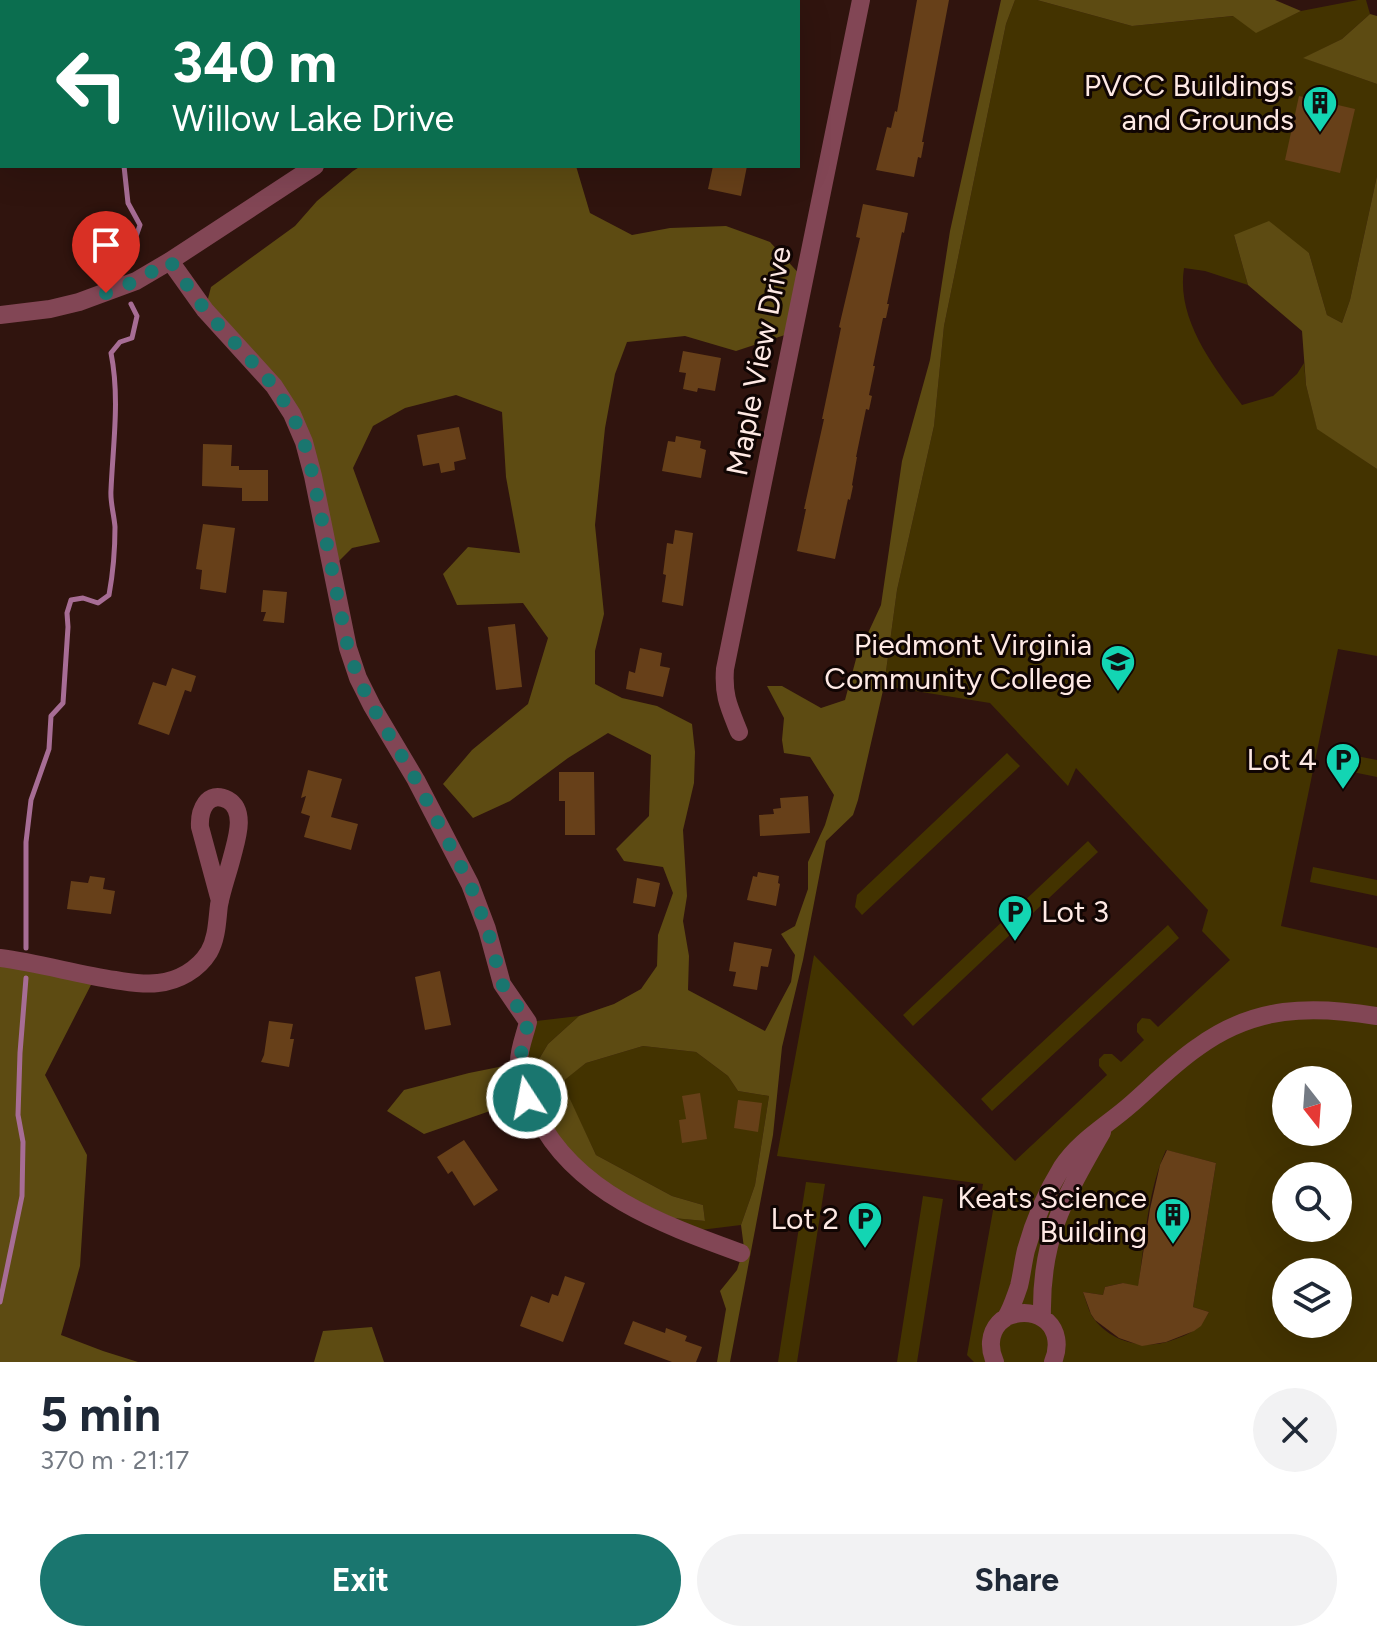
<!DOCTYPE html>
<html lang="en">
<head>
<meta charset="utf-8">
<style>
  :root { --surface:#fff; --page:#f2f2f3; --text:#1f2937; --muted:#747a83; --accent:#1a766f }
  body { margin:0; font-family:Figtree,sans-serif; background:var(--page); color:var(--text); height:100vh; display:flex; flex-direction:column; font-size:30px; white-space:nowrap }
  * { box-sizing:border-box; margin:0 }
  p { font-size:26px; color:var(--muted) }
  .icon { flex:none; width:44px; height:44px; fill:none; stroke:currentColor; stroke-width:2; stroke-linecap:round; stroke-linejoin:round }
  .map { position:relative; height:1362px; overflow:hidden }
  .sheet { display:flex; flex-direction:column; background:var(--surface); flex:1 }
  .sheet>* { flex:none }
  .banner { position:absolute; left:0px; top:0px; width:800px; height:168px; box-shadow:0 8px 32px #0002; background:#0b6e4f; color:#fff; overflow:hidden }
  .needle { width:52px; rotate:163deg }
  .buttons { position:absolute; left:1272px; top:1066px; display:grid; gap:16px }
  .buttons a { display:grid; place-items:center; width:80px; height:80px; border-radius:50%; background:var(--surface); box-shadow:0 8px 32px #0002; font-size:40px }
  .pin { position:absolute; display:grid; place-items:center; width:68px; height:68px; color:#fff; margin:-82px -34px; border-radius:50% 50% 50% 0; rotate:-45deg; box-shadow:0 0 8px #0007 }
  .pin .icon { rotate:45deg }
  .me { position:absolute; width:88px; margin:-44px; rotate:349deg; stroke-linejoin:round; filter:drop-shadow(0 0 6px #0008) }
  .turn { display:flex; align-items:center; gap:28px; height:168px; padding:0 40px; font-size:36px }
  .turn .icon { width:104px; height:104px; stroke-width:2.5 }
  .turn b { display:block; font-size:56px; line-height:68px }
  .round { display:grid; place-items:center; flex:none; width:84px; height:84px; border-radius:42px; background:var(--page) }
  .summary { display:flex; align-items:center; justify-content:space-between; height:136px; padding:0 40px }
  h1 { font-size:48px; font-weight:700; line-height:60px }
  .button { display:flex; gap:16px; margin-top:auto; padding:16px 40px }
  .button a { flex:1; height:92px; border-radius:48px; background:var(--accent); color:#fff; font-size:32px; font-weight:700; line-height:92px; text-align:center }
  .button a+a { background:var(--page); color:var(--text) }
  .map>svg:first-child { display:block }
</style>
</head>
<body>
<div class="map">
<svg width="1377" height="1362" viewBox="0 0 1377 1362">
  <rect width="100%" height="100%" fill="#30140e"/>
  <!-- green -->
  <path fill="#433300" fill-rule="evenodd" d="M1015,0H1037L1132,26L1234,16L1256,32L1301,11L1358,0H1366L1370,14L1342,39L1304,58L1377,84V176L1350,300L1342,323L1327,315L1309,253L1234,235L1248,285L1205,271L1184,268C1176,319 1213,366 1242,405L1273,396L1297,374L1304,363L1306,385L1317,428L1377,469V656L1338,649L1281,926L1377,948V1362H974L967,1355L994,1205L980,1202L983,1184L777,1156L814,955L1015,1161L1107,1075L1099,1066V1059L1104,1054H1112L1121,1062L1144,1040L1137,1032V1024L1142,1018L1150,1019L1158,1027L1230,960L1202,931L1208,910L1076,768L1068,786L990,703L884,686L897,590L934,426L944,326L1006,24ZM1286,1080H1338V1132H1286ZM1166,1150L1216,1163L1193,1307L1209,1312C1198,1331 1190,1334 1170,1341C1143,1350 1109,1342 1092,1316C1088,1309 1086,1300 1083,1292L1103,1295L1105,1287L1123,1283L1138,1288C1145,1242 1147,1192 1166,1150ZM1286,1176H1338V1228H1286ZM1286,1272H1338V1324H1286Z
    M1336,752L1377,760V777L1333,768Z
    M1007,753L1020,766L862,915L855,907L857,895Z
    M1088,841L1098,852L913,1026L903,1015Z
    M1313,867L1377,880V896L1310,882Z
    M1168,925L1179,938L992,1111L981,1099Z
    M579,1016L548,1044L532,1071L547,1124L578,1161L623,1194L673,1218L705,1221L703,1205L672,1196L596,1155L561,1082L586,1063L643,1046L696,1052L728,1076L738,1091L769,1096L755,1185L741,1225L684,1232L636,1209L595,1185L571,1165L542,1126L527,1098L519,1063L528,1022Z
    M806,1182L825,1184L797,1362H778Z
    M923,1196L943,1199L917,1362H897Z"/>
  <!-- forest -->
  <path fill="#5d4b12" d="M1001,0H1015L1006,24L944,326L934,426L897,590L884,686L858,800L853,815L826,841L803,960L782,1047L773,1135L730,1362H717L726,1309L720,1291L737,1270L744,1248L741,1225L755,1185L769,1096L738,1091L728,1076L696,1052L643,1046L586,1063L562,1082L596,1155L672,1196L703,1205L705,1221L673,1218L623,1194L578,1161L547,1125L532,1071L548,1044L579,1016L614,1004L641,989L657,966L658,935L673,893L663,867L624,861L616,849L649,816L651,755L608,733L568,758L510,801L473,818L443,784L472,750L528,704L548,638L523,603L457,605L443,574L468,547L520,553L506,477L502,412L456,395L405,408L373,426L353,468L380,542L352,548L331,569L292,414L205,310L211,287L295,226L317,201L353,171L361,166H576L590,213L632,235L670,228L726,226L770,242L804,279L794,332L736,351L685,336L627,342L615,374L605,428L595,525L604,614L595,651V684L622,698L657,706L692,724L695,752L694,783L683,830L687,896L683,921L689,956L688,990L765,1031L791,982L795,955L781,934L795,926L808,889V862L825,825L834,795L810,757L784,753L782,740L784,718L767,686H782L821,708L845,700L856,659L881,605L902,461L930,360L950,231Z
    M1037,0H1275L1301,11L1256,33L1233,16L1132,26Z
    M1370,14L1377,16V84L1303,58L1342,39Z
    M1377,176V469L1317,429L1306,385L1302,331L1248,285L1234,235L1269,221L1309,253L1327,315L1342,323L1350,300Z
    M0,959L95,977L45,1075L87,1155L80,1266L61,1335L103,1351L138,1362H0Z
    M519,1063L527,1098L424,1134L387,1111L404,1090L469,1073Z
    M372,1327L384,1362H314L323,1331Z"/>
  <g fill="none" stroke-linecap="round" stroke-linejoin="round">
    <!-- stream -->
    <path stroke="#a76d95" stroke-width="5" d="M167,2V0
      M124,166L128,203L140,225L132,248
      M26,948V842L31,800L49,749L51,716L63,703L68,627L67,613L71,600L83,598L98,603L109,595C113,573 115,549 115,527C114,514 110,502 111,490C113,444 120,398 111,353L120,342L132,338L137,316L131,304
      M0,1302L22,1196L23,1142L18,1115L20,1053L26,978"/>
  </g>
  <!-- building -->
  <path fill="#674019" d="M917,0H949L922,142H924L921,158L918,157L914,177L876,170L887,127L891,128L895,111L897,112Z
    M1299,96L1355,109L1340,173L1285,160Z
    M713,166H747L741,196L708,189Z
    M863,204L908,213L904,233L902,232L887,304H889L886,318H883L873,366H875L869,395L872,396L869,410L866,409L856,457H857L852,485L853,486L850,500L848,499L835,559L797,551L806,509H804L824,419H822L841,328L839,327L860,238L856,237Z
    M683,351L721,358L715,391L698,388L697,392L683,389L686,373L679,372Z
    M459,427L466,459L454,462L455,470L441,473L439,463L423,466L417,435Z
    M676,436L701,441L700,448L706,450L701,478L662,471L668,441L675,442Z
    M203,444L232,445L231,466H239V470H268V501H242V488L202,486Z
    M203,524L235,528L226,593L200,589L202,570L196,569Z
    M675,530L693,533L683,606L662,602L666,575L663,574L667,543L673,544Z
    M263,590L287,592L284,623L263,621L266,612H261Z
    M515,624L522,687L496,690L488,627Z
    M640,648L662,653L660,666L670,668L663,697L626,689L629,671L635,673Z
    M172,668L196,676L191,692L185,690L169,735L138,724L153,682L166,686Z
    M308,770L342,779L331,817L358,824L351,850L304,837L310,816L301,813L306,796L301,798Z
    M559,772H594L595,835H565V801H559Z
    M808,796L810,833L760,836L759,815L774,814L773,809L781,808L780,798Z
    M758,872L779,876L778,883L780,884L776,906L747,900L753,876L757,877Z
    M90,876L105,878L103,889L115,891L111,914L67,909L71,881L88,883Z
    M637,878L660,883L655,907L633,903Z
    M734,942L772,949L768,967L761,966L757,990L733,986L736,972L729,971Z
    M440,971L451,1025L425,1030L415,977Z
    M269,1021L293,1024L290,1039H294L289,1067L261,1062L264,1055Z
    M700,1093L707,1139L682,1143L679,1120L686,1119L682,1096Z
    M738,1100L762,1103L758,1132L734,1128Z
    M464,1140L498,1190L474,1206L452,1171L448,1174L437,1157Z
    M1167,1150L1216,1163L1193,1307L1209,1312L1201,1326L1194,1331L1166,1342L1142,1346L1119,1338L1095,1320L1091,1314L1083,1292L1103,1295L1105,1287L1123,1283L1138,1286L1150,1209L1160,1165Z
    M565,1276L585,1283L563,1342L520,1326L531,1296L549,1303L552,1294L558,1296Z
    M633,1321L665,1333L666,1328L687,1336L685,1341L702,1347L696,1362H672L624,1344Z"/>
  <g fill="none" stroke-linecap="round" stroke-linejoin="round">
    <!-- street -->
    <path stroke="#824655" stroke-width="18" d="M501,2L502,0
      M170,261L205,310L274,386L292,414L304,442L313,476L348,648L358,678L372,706L416,780L470,884L487,929L502,984L528,1022C525,1035 518,1051 519,1064C520,1082 529,1101 537,1116C576,1194 664,1225 741,1253
      M0,315L50,309L79,302L136,281L170,261L315,166
      M739,732C729,707 723,696 725,669L861,0
      M0,958C39,963 76,974 115,980C129,982 143,985 158,983C178,981 198,970 209,952C217,938 217,921 219,905C222,889 228,873 232,857C236,841 247,811 228,800C207,789 199,811 200,827L220,901
      M1006,1317C1039,1303 1067,1328 1053,1362
      M1042,1318C1040,1238 1064,1199 1102,1132
      M995,1362C989,1349 989,1334 999,1323C1006,1316 1003,1322 1008,1314C1012,1306 1016,1295 1019,1286C1022,1274 1023,1262 1026,1250C1034,1221 1046,1193 1062,1167C1079,1141 1106,1126 1129,1106C1151,1087 1173,1064 1198,1047C1254,1006 1311,1005 1377,1016"/>
    <!-- highway -->
    <path stroke="#ee93aa" stroke-width="24" d="M12,2V0
      M0,105L2,88"/>
  </g>
  <g fill="none" stroke-linecap="round" stroke-linejoin="round">
    <!-- route -->
    <path stroke="#1a766f" stroke-width="14" stroke-dasharray="0 25.2" d="M106,293L136,281L170,261L205,310L274,386L292,414L304,442L313,476L348,648L358,678L372,706L416,780L470,884L488,931L502,984L528,1022L519,1063L527,1098"/>
  </g>
  <!-- icons -->
  <defs>
    <symbol id="building-pin" viewBox="-11 -11 22 30"><path d="M0 17L-7.5 6A9.5 9.5 0 1 1 7.5 6Z" fill="#13d5b3" stroke="#100503"/><path d="M-4-6H4V6H1V3H-1V6H-4ZM-2.5-4.3h1.7v1.8h-1.7ZM.8-4.3h1.7v1.8H.8ZM-2.5-1h1.7V.8h-1.7ZM.8-1h1.7V.8H.8Z" fill="#111"/></symbol>
    <symbol id="university-pin" viewBox="-11 -11 22 30"><path d="M0 17L-7.5 6A9.5 9.5 0 1 1 7.5 6Z" fill="#13d5b3" stroke="#100503"/><path d="M0-5L7-2L0 1L-7-2ZM-4 1L0 2.5L4 1V4Q0 6-4 4Z" fill="#111"/></symbol>
    <symbol id="parking-pin" viewBox="-11 -11 22 30"><path d="M0 17L-7.5 6A9.5 9.5 0 1 1 7.5 6Z" fill="#13d5b3" stroke="#100503"/><path d="M-3.5-5.5H1a3.5 3.5 0 0 1 0 7H-1V5.5H-3.5ZM-1-3.4V-.6H.8a1.4 1.4 0 0 0 0-2.8Z" fill="#111"/></symbol>
  </defs>
  <g fill-rule="evenodd">
    <use href="#building-pin" x="1300" y="83" width="40" height="54"/>
    <use href="#university-pin" x="1098" y="642" width="40" height="54"/>
    <use href="#parking-pin" x="1323" y="740" width="40" height="54"/>
    <use href="#parking-pin" x="995" y="892" width="40" height="54"/>
    <use href="#building-pin" x="1153" y="1195" width="40" height="54"/>
    <use href="#parking-pin" x="845" y="1199" width="40" height="54"/>
  </g>
  <g text-anchor="middle" stroke-width="6" stroke-linejoin="round" paint-order="stroke">
    <!-- poi labels -->
    <g font-size="30" fill="#fee9e4" stroke="#100503" text-anchor="end">
      <text x="1294" y="96">PVCC Buildings<tspan x="1294" dy="34">and Grounds</tspan></text>
      <text x="1092" y="655">Piedmont Virginia<tspan x="1092" dy="34">Community College</tspan></text>
      <text x="1317" y="770">Lot 4</text>
      <text x="1041" y="922" text-anchor="start">Lot 3</text>
      <text x="1147" y="1208">Keats Science<tspan x="1147" dy="34">Building</tspan></text>
      <text x="839" y="1229">Lot 2</text>
    </g>
    <!-- street labels -->
    <g font-size="30" fill="#fee9e4" stroke="#100503">
      <text transform="translate(759 361) rotate(-79)" y="10">Maple View Drive</text>
    </g>
  </g>
</svg>
<div class="buttons">
<a><svg class="needle" viewBox="-14 -14 28 28"><path d="M0-13l5 13h-10z" fill="#e53935"/><path d="M0 13l5-13h-10z" fill="#747a83"/></svg></a>
<a><svg class="icon" aria-label="search" viewBox="0 0 24 24"><circle cx="10" cy="10" r="6"/><path d="M15 15l6 6"/></svg></a>
<a><svg class="icon" aria-label="layers" viewBox="0 0 24 24"><path d="M12 4l9 5-9 5-9-5zM3 14l9 5 9-5"/></svg></a>
</div>
<div class="pin" style="left:106px;top:293px;background:#d93025"><svg class="icon" aria-label="arrive" viewBox="0 0 24 24"><path d="M6 21V4h12l-3 4 3 4H6"/></svg></div>
<svg class="me" style="left:527px;top:1098px" viewBox="-20 -20 40 40"><circle r="17" fill="#1a766f" stroke="#fff" stroke-width="3"/><path d="M0-11L8 9 0 5-8 9z" fill="#fff"/></svg>
<div class="banner">
<div class="turn"><svg class="icon" aria-label="left" viewBox="0 0 24 24"><path d="M17 20v-9H6M10 6l-5 5 5 5"/></svg><div><b>340 m</b>Willow Lake Drive</div></div>
</div>
</div>
<section class="sheet">
<div class="summary"><div><h1>5 min</h1><p>370 m · 21:17</p></div><a class="round"><svg class="icon" aria-label="close" viewBox="0 0 24 24"><path d="M6 6l12 12M18 6L6 18"/></svg></a></div>
<div class="button"><a>Exit</a><a>Share</a></div>
</section>
</body>
</html>
